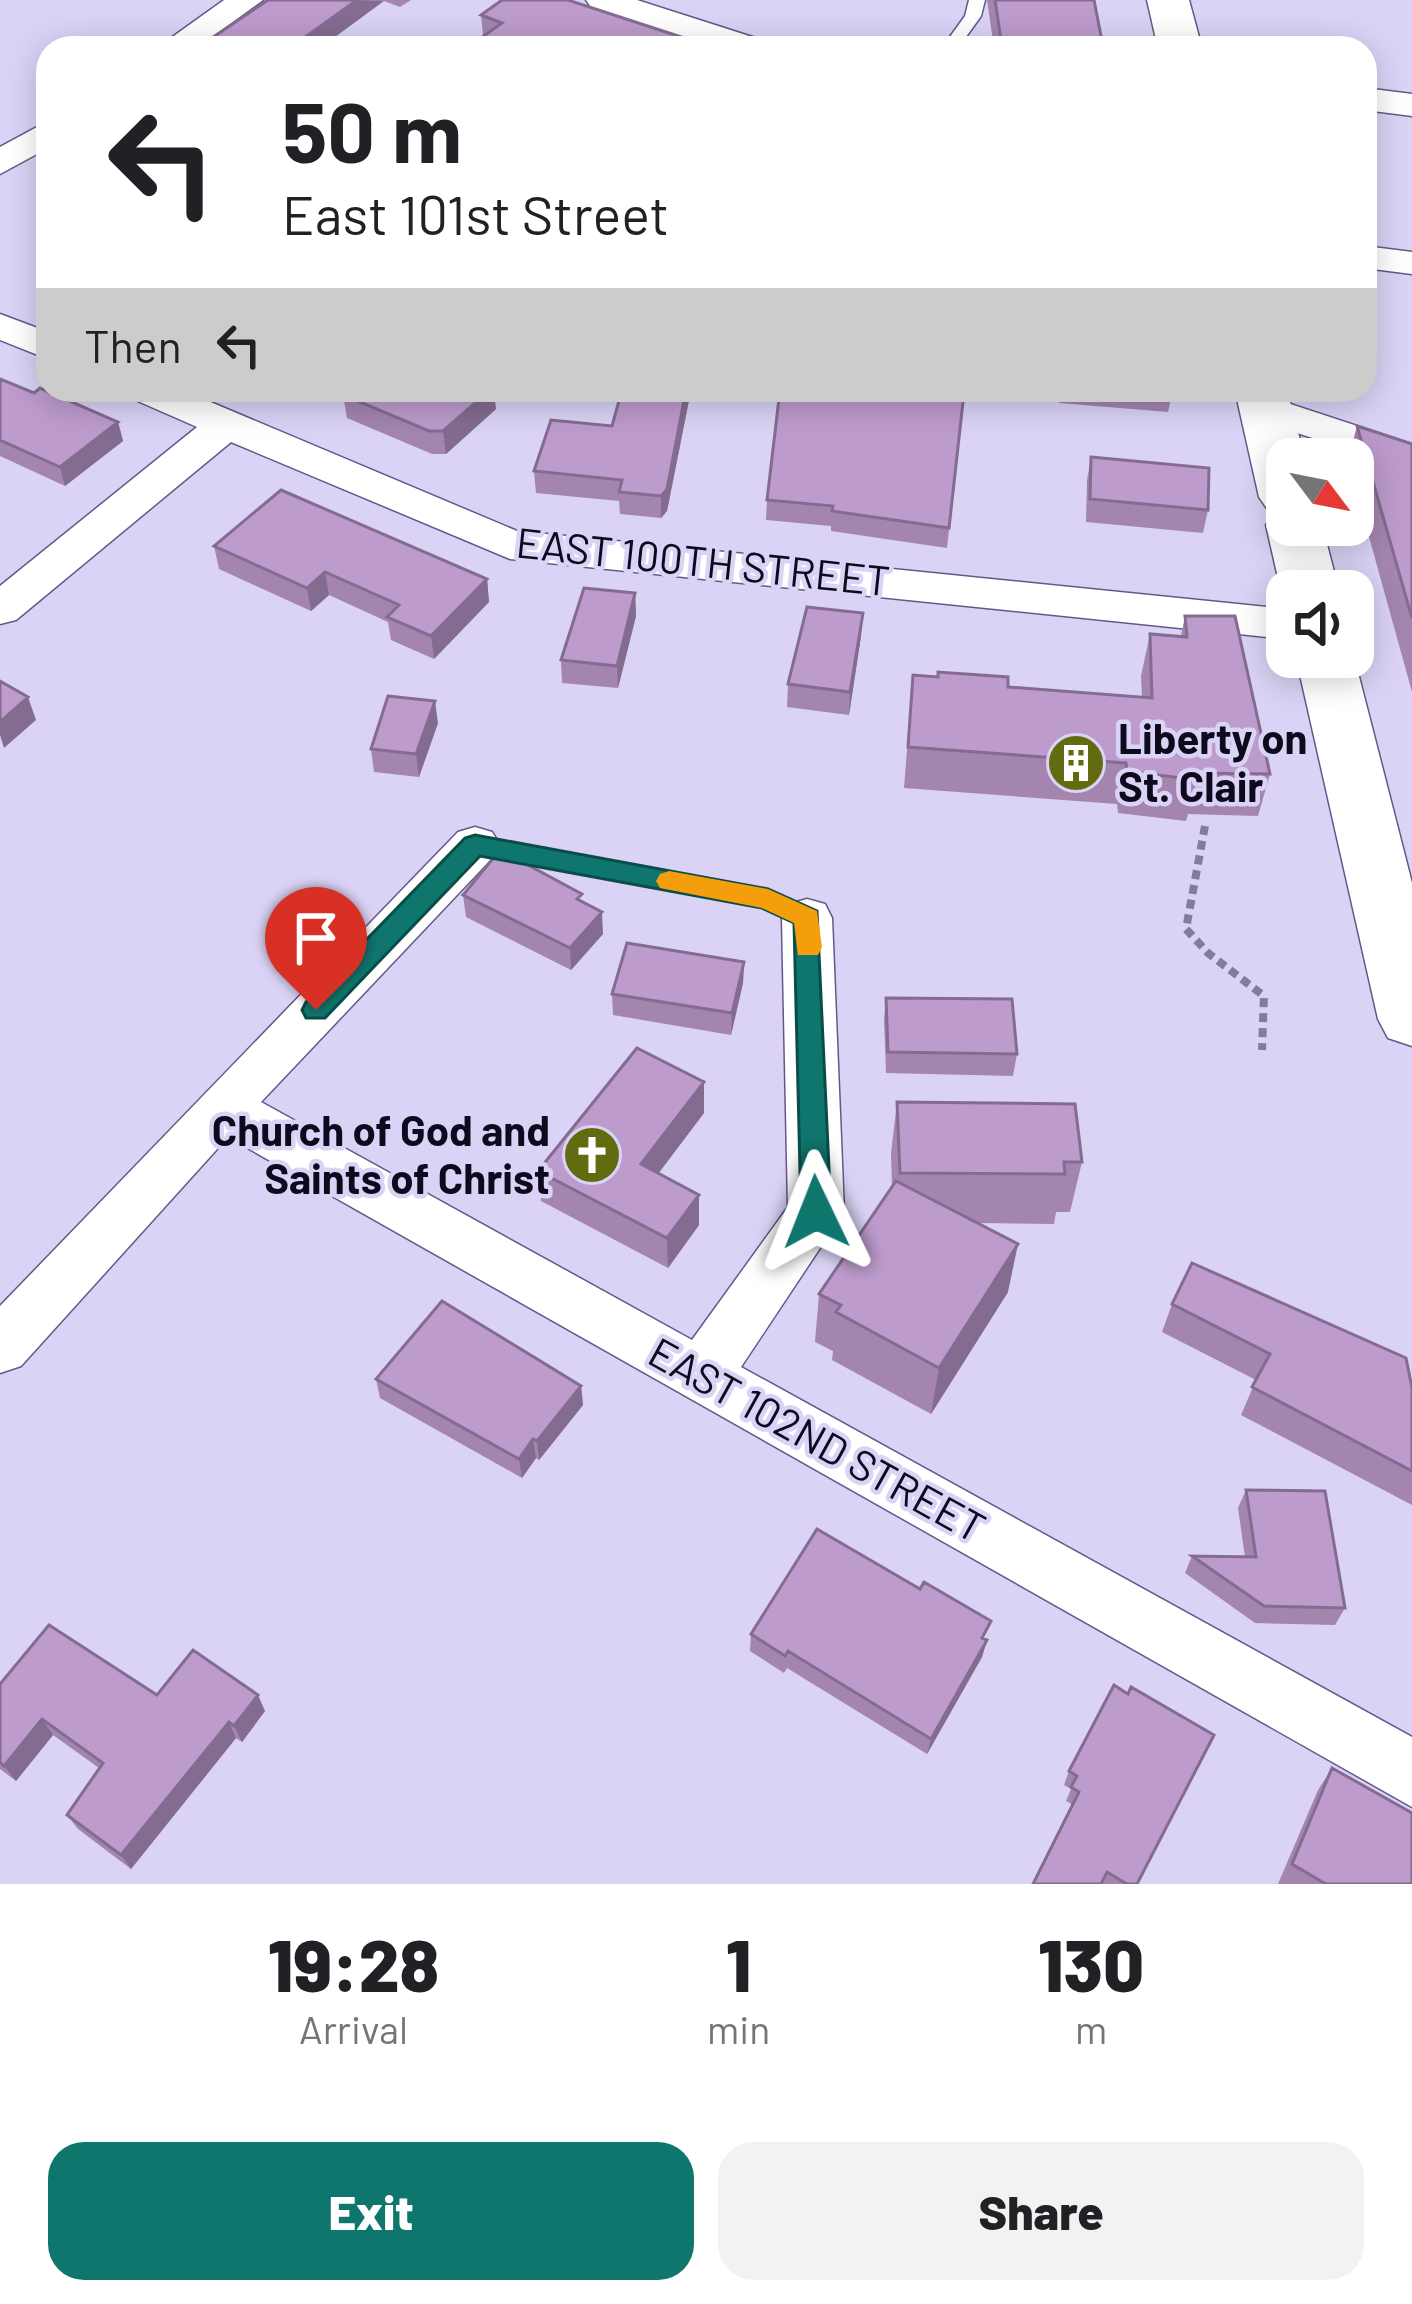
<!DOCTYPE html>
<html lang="en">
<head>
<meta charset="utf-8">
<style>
  :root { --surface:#fff; --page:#f2f2f2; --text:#202124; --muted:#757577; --accent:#0f766e }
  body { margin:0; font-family:Barlow,sans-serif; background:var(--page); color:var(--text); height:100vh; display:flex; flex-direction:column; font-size:45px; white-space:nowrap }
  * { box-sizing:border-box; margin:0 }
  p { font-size:39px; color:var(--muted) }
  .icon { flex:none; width:66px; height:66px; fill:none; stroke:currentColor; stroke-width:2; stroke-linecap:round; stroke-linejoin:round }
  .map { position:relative; height:1884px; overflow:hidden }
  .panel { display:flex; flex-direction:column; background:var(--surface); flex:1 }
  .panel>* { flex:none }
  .hud { position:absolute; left:36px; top:36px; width:1341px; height:366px; border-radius:36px; box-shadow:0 6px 30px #0003; background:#fff; color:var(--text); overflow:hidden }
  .needle { width:78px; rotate:122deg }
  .tools { position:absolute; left:1266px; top:438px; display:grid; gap:24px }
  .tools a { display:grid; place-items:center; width:108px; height:108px; border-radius:24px; background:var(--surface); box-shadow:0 6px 30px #0003; font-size:60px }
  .pin { position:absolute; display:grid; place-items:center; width:102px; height:102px; color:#fff; margin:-123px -51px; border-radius:50% 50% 50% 0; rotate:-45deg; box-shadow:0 0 12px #0007 }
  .pin .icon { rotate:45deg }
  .me { position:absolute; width:132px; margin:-66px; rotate:358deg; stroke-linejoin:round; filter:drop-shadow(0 0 9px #0008) }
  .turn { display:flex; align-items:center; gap:42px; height:252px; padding:0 48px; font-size:54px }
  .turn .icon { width:156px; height:156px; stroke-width:2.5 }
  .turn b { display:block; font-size:84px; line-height:102px }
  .then { display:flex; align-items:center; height:114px; padding:0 48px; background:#0003; gap:24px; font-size:45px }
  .eta { display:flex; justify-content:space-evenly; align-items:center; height:204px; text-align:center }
  .eta b { font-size:72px; font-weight:800; line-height:84px }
  .primary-button { display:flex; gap:24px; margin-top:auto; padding:24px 48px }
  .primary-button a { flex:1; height:138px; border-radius:36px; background:var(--accent); color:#fff; font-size:48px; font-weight:800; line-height:138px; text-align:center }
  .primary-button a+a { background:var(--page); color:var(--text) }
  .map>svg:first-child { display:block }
</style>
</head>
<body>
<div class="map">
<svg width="1412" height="1884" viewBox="0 0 1412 1884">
  <rect width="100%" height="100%" fill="#dad3f6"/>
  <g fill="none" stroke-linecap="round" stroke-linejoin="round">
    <defs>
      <path id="lane" d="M969,0H985L981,16L958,48H942L965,16Z
        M475,836L768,890L815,912L819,918L815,924L807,927L763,907L467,851L463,845L467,839Z"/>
      <path id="street" d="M224,0H263L197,48H157Z
        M586,0H637L765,41L770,48H718L591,7Z
        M1365,88L1412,94V116L1365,110Z
        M48,121V148L0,174V147Z
        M1365,246L1412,252V274L1365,268Z
        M0,314L48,332V359L0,340Z
        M127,390H182L517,531L1287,609V639L510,559L231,442L16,620L0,624V586L197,427L133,399Z
        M1266,396L1412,444V471L1252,418L1246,409L1252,400Z
        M475,827L492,832L500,845L492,858L261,1102L692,1340L788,1207L782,918L789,904L807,899L825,904L832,918L844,1212L741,1367L1412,1737V1807L228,1137L21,1366L0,1373V1306L458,832Z"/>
      <path id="secondary" d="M1147,0H1189L1202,48H1158Z
        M1235,390H1287L1305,459H1287V525H1322L1339,591H1287V600L1281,591L1266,525L1275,512L1268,510L1259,497Z
        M1353,653L1412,883V1046L1388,1038L1378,1019L1296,657H1353Z"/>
    </defs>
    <!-- lane casing -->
    <use href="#lane" stroke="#64578a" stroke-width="3"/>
    <!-- street casing -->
    <use href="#street" stroke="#64578a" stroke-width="3"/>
    <!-- secondary casing -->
    <use href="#secondary" stroke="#64578a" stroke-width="3"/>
    <!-- path -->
    <path stroke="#837d99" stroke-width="8" stroke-dasharray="9 6" stroke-linecap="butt" d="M1205,826L1186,929L1208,953L1264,996L1262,1050"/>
    <!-- lane -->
    <use href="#lane" fill="#fff" fill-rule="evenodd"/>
    <!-- street -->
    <use href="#street" fill="#fff" fill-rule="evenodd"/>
    <!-- secondary -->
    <use href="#secondary" fill="#fff" fill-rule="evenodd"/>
  </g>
  <!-- wall -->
  <path fill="#a385b0" d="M268,0H411L400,7L384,1Z
    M568,0L484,36H483L481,15Z
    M987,0H1094L1102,41L1101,48H994Z
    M0,379L34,393L118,422L123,441L65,486L0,456Z
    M622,390H691L667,511L661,518L620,514L619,501L536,493L534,471L612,426Z
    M1060,390H1173L1168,412L1059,403Z
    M964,393L947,548L831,531V526L766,520L767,500Z
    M343,395L496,409L446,454H432L347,418Z
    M1357,426L1412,444V692L1353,479V459H1348Z
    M1091,457L1208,510L1203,533L1086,522L1087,480Z
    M214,546L487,579L489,602L434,659L391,640L388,622L329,595L311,611L219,569Z
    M635,593L636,616L618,688L562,683L561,660Z
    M1185,616L1270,774L1258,816L1188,814L1186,821L1118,813L1117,804L904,788L913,675L1008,687L1142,697L1141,676L1150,634L1181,636Z
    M861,636L849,715L787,707L788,684Z
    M438,723L419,777L374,772L371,749Z
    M463,895L583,902L603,934L571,970L466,917Z
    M744,962L743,983L731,1035L613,1015L612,994Z
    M886,998L1017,1054L1013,1076L886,1073L884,1020Z
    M897,1102L1082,1162L1070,1212H1056L1054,1224L978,1223L1008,1292L931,1414L832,1360L833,1351L815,1342L819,1294L892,1186L891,1153Z
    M704,1113L658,1173L699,1195V1225L668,1268L541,1201L538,1171Z
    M1172,1304L1412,1388V1505L1241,1415L1256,1380L1162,1332Z
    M376,1379L581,1386L583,1405L539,1460L536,1458L522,1478L380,1398Z
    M1246,1490L1345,1608L1335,1625L1255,1623L1185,1573L1192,1556L1245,1557L1238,1508Z
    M751,1634L986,1640H987L982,1657L927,1754L787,1668L784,1673L750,1651Z
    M0,1684L157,1695L265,1711L242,1742L236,1738L131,1869L78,1829L67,1815L99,1768L53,1735L16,1781L0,1769Z
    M1114,1685L1137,1884H1033L1073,1805L1066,1801L1071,1789L1064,1785L1069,1771Z
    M1332,1768L1412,1884H1278L1318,1790Z"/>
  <!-- shaded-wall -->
  <path fill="#846c90" d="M357,0L384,1L320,48H290Z
    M490,390H494L496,409L446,454L443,431Z
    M686,390H691L667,511L661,518V496Z
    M118,422L123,441L65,486L60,467Z
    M325,572L329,595L311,611L307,588Z
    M487,579L489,602L434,659L431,636Z
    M635,593L636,616L618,688L617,666Z
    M863,613L861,636L849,715L850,692Z
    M28,697L36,720L4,748L0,735V722Z
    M435,701L438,723L419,777L416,754Z
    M602,912L603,934L571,970L570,948Z
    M744,962L743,983L731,1035L732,1013Z
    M704,1082V1113L643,1194L641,1164Z
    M699,1195V1225L668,1268L667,1238Z
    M1018,1244L1008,1292L931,1414L939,1368Z
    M581,1386L583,1405L539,1460L537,1441Z
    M533,1439L536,1458L522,1478L519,1459Z
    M987,1640L982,1657L927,1754L931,1739Z
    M258,1695L265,1711L242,1742L234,1726Z
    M42,1719L53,1735L16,1781L4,1766Z
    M229,1722L236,1738L131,1869L121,1855Z"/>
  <!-- building -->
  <path fill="#bd9bcd" stroke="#846c90" stroke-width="3" d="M268,0H357L290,48H197Z
    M502,0H568L715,48H467L502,23L481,15Z
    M995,0H1094L1102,41L1001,40Z
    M0,379L34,393L40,388L118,422L60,467L0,440Z
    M350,390H490L443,431H429L343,395Z
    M622,390H686L667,489L661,496L619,492L622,480L534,471L551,420L612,426Z
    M780,390H923L964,393L949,528L832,511L833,506L767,500Z
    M1357,426L1412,444V618Z
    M1091,457L1209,468L1208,510L1090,499Z
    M281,490L487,579L431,636L387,617L399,605L325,572L307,588L214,546Z
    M584,588L635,593L617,666L561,660Z
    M807,607L863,613L850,692L788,684Z
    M1185,616H1235L1270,774L1193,773L1196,780L1127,771L1126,763L908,747L913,675L938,677V672L1008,677V687L1152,698L1150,634L1187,637Z
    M0,681L28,697L0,722Z
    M388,696L435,701L416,754L371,749Z
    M500,850L582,894L577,899L602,912L570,948L463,895Z
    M627,943L744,962L732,1013L612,994Z
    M886,998L1012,999L1017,1054L888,1052Z
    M637,1048L704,1082L641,1164L699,1195L667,1238L538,1171Z
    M897,1102L1075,1104L1082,1162H1064L1065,1174L900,1173Z
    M896,1181L1018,1244L939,1368L836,1312L841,1305L819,1294Z
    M1192,1263L1406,1358L1412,1388V1471L1252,1387L1270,1354L1172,1304Z
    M442,1301L581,1386L537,1441L533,1439L519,1459L376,1379Z
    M1246,1490L1325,1491L1345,1608L1264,1606L1192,1556L1256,1557Z
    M817,1529L920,1589L924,1582L991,1621L982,1638L987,1640L931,1739L788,1651L785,1656L751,1634Z
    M49,1625L157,1695L193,1650L258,1695L234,1726L229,1722L121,1855L67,1815L103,1763L42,1719L4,1766L0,1762V1684Z
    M1114,1685L1128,1694L1131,1687L1214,1735L1137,1884H1127L1107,1872L1101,1884H1033L1079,1792L1071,1787L1077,1776L1069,1771Z
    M1332,1768L1412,1813V1884H1326L1292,1864Z"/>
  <!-- route -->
  <path fill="#0f766e" stroke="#0a4d48" stroke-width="3" d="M475,835L768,889L817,911L831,1212L827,1221L816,1225L806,1221L801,1212L794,923L762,908L480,856L325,1018H306L302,1010L306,1002L465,838Z"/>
  <!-- slow -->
  <path fill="#f59e0b" d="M669,871L768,889L817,911L822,947L818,955H798L794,923L762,908L660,888L656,881L660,874Z"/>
  <!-- icons -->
  <defs>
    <symbol id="building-disc" viewBox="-11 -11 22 22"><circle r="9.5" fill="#636b10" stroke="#dad3f6"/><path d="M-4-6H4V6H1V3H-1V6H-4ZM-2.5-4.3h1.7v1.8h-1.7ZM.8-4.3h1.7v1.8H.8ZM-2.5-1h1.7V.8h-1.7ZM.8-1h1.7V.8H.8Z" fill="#fff"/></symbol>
    <symbol id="church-disc" viewBox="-11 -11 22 22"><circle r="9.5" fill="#636b10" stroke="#dad3f6"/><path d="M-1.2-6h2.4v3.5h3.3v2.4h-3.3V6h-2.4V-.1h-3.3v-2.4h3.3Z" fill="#fff"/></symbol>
  </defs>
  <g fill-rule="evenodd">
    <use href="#building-disc" x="1043" y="730" width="66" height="66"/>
    <use href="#church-disc" x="559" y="1122" width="66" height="66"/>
  </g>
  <g text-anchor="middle" stroke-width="9" stroke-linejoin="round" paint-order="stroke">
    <!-- street labels -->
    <g font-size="42" fill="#0e091c" stroke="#dad3f6">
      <text transform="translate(703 562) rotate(6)" y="15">EAST 100TH STREET</text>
      <text transform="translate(817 1440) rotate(29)" y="15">EAST 102ND STREET</text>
    </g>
    <!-- poi labels -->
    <g font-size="42" font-weight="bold" fill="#0e091c" stroke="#dad3f6" text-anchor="start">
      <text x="1118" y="754">Liberty on<tspan x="1118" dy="48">St. Clair</tspan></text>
      <text x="550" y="1146" text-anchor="end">Church of God and<tspan x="550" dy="48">Saints of Christ</tspan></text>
    </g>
  </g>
</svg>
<div class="tools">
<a><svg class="needle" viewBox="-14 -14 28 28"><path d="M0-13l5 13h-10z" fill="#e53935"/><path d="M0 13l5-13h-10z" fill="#757577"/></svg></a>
<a><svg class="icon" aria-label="sound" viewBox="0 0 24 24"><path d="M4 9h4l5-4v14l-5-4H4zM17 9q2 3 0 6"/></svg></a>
</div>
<div class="pin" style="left:316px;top:1010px;background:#d93025"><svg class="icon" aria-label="arrive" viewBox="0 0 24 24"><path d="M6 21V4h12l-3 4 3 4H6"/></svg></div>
<svg class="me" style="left:816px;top:1212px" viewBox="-20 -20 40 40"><path d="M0-17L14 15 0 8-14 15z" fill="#0f766e" stroke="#fff" stroke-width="4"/></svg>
<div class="hud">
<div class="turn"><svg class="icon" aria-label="left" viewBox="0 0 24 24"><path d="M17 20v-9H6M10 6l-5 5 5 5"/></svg><div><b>50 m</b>East 101st Street</div></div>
<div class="then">Then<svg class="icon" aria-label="left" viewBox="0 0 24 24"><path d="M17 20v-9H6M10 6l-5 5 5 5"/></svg></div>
</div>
</div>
<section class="panel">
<div class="eta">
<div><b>19:28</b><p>Arrival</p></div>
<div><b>1</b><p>min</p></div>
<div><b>130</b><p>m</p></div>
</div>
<div class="primary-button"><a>Exit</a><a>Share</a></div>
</section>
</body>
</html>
